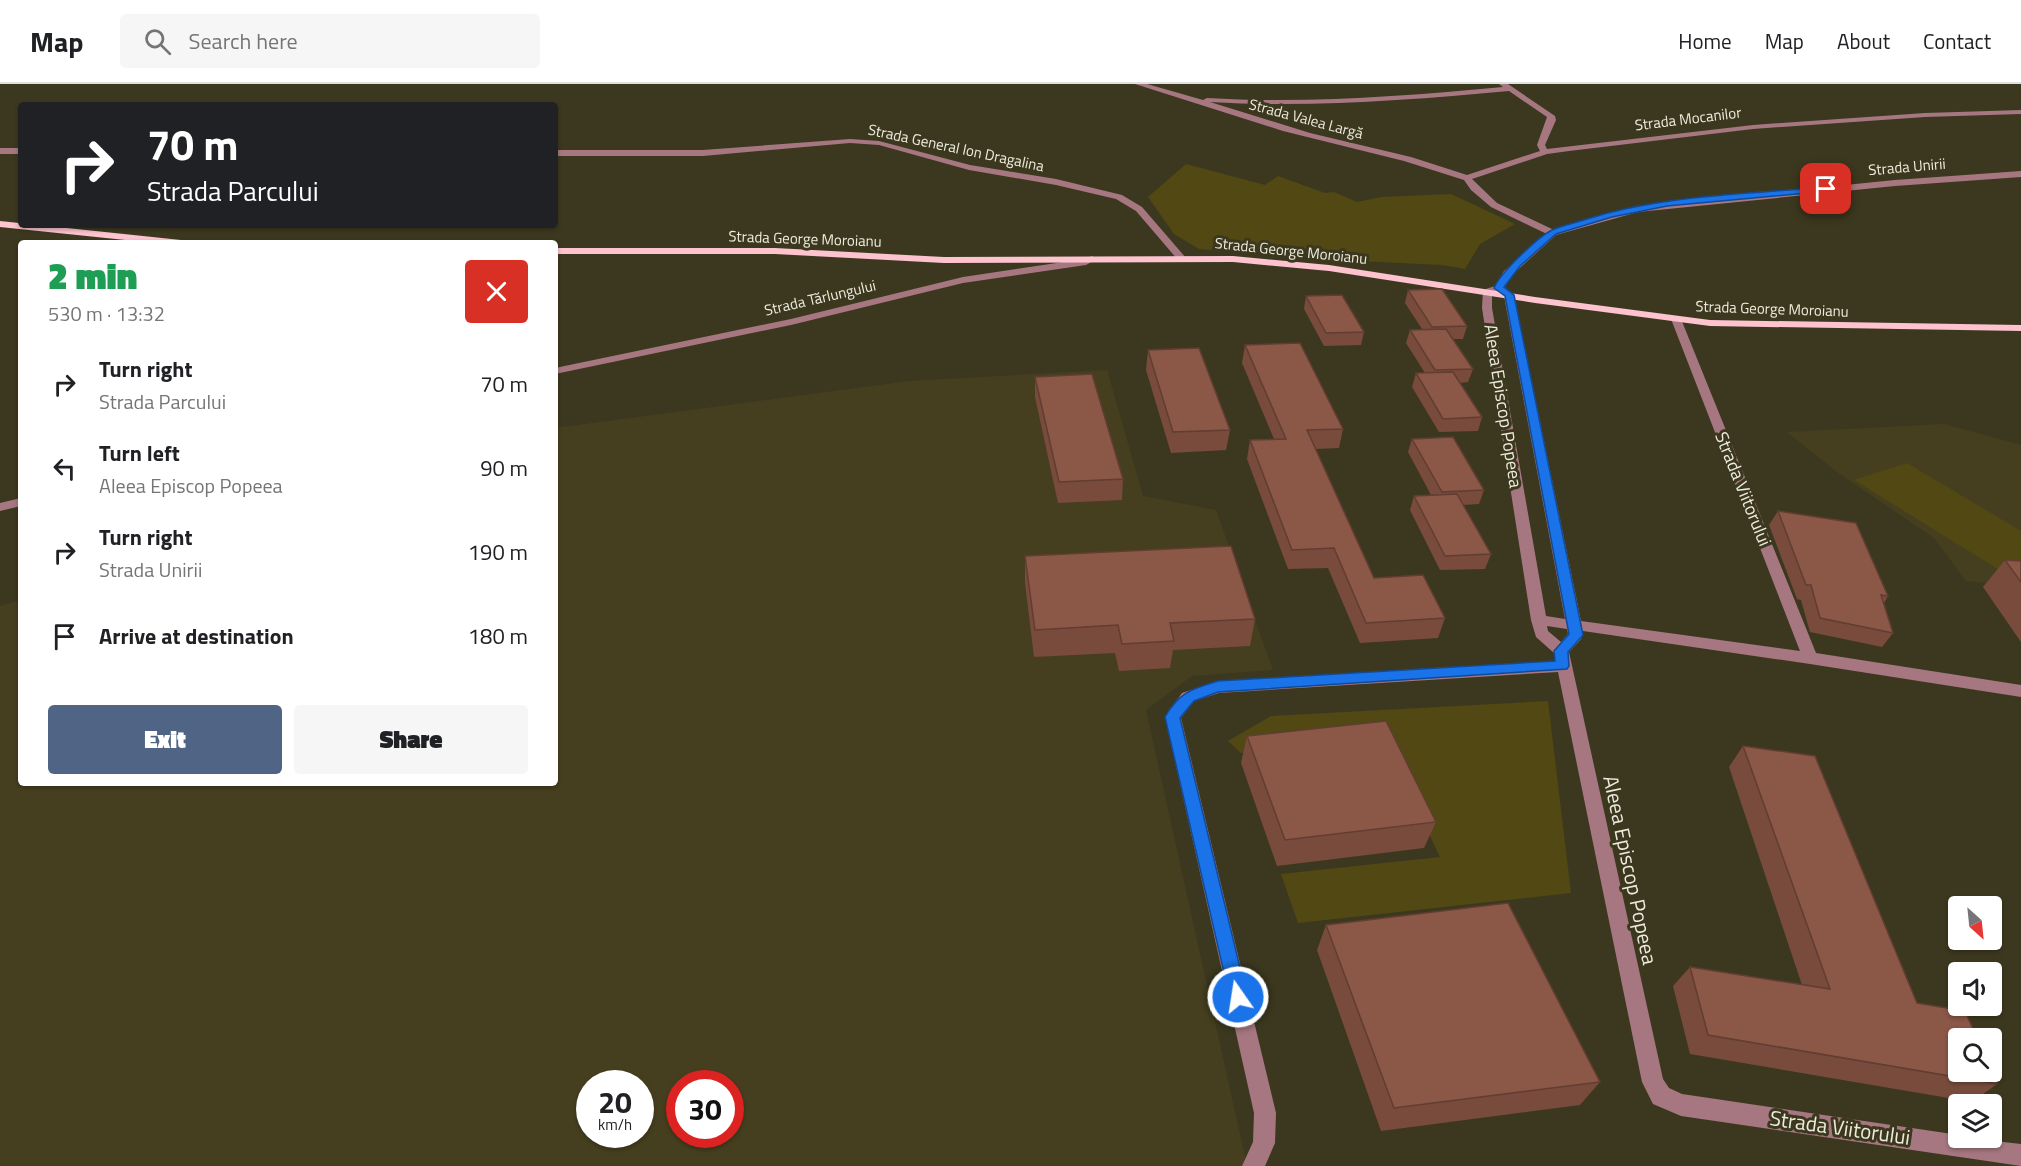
<!DOCTYPE html>
<html lang="en">
<head>
<meta charset="utf-8">
<style>
  :root { --surface:#fff; --page:#f6f6f6; --text:#202124; --muted:#757577; --line:#e0e0e0; --accent:#506585 }
  body { margin:0; font-family:"Titillium Web",sans-serif; background:var(--page); color:var(--text); height:100vh; display:flex; flex-direction:column; font-size:22px; white-space:nowrap }
  * { box-sizing:border-box; margin:0 }
  p { font-size:20px; color:var(--muted) }
  .icon { flex:none; width:33px; height:33px; fill:none; stroke:currentColor; stroke-width:2; stroke-linecap:round; stroke-linejoin:round }
  .map { position:relative; flex:1; overflow:hidden }
  .details { position:absolute; left:18px; top:156px; width:540px; height:546px; display:flex; flex-direction:column; background:var(--surface); border-radius:6px; box-shadow:0 2px 4px #0004 }
  .details>* { flex:none }
  .top-card { position:absolute; left:18px; top:18px; width:540px; height:126px; border-radius:6px; box-shadow:0 2px 4px #0004; background:#202124; color:#fff; overflow:hidden }
  .needle { width:39px; rotate:153deg }
  .controls { position:absolute; left:1948px; top:812px; display:grid; gap:12px }
  .controls a { display:grid; place-items:center; width:54px; height:54px; border-radius:6px; background:var(--surface); box-shadow:0 2px 4px #0004; font-size:30px }
  .speed { position:absolute; left:576px; top:986px; display:flex; gap:12px; font-size:30px; font-weight:700; text-align:center }
  .speed>* { display:grid; place-content:center; width:78px; height:78px; border-radius:50%; background:var(--surface); box-shadow:0 2px 4px #0004; line-height:1 }
  .speed small { font-size:15px; font-weight:400 }
  .speed .limit { border:9px solid #d22; background:#fff; color:#111 }
  .pin { position:absolute; display:grid; place-items:center; width:51px; height:51px; color:#fff; margin:-26px; border-radius:12px; box-shadow:0 3px 9px #0006 }
  .me { position:absolute; width:66px; margin:-33px; rotate:347deg; stroke-linejoin:round; filter:drop-shadow(0 0 4px #0008) }
  .turn { display:flex; align-items:center; gap:21px; height:126px; padding:0 30px; font-size:27px }
  .turn .icon { width:78px; height:78px; stroke-width:2.5 }
  .turn b { display:block; font-size:42px; line-height:51px }
  .round { display:grid; place-items:center; flex:none; width:63px; height:63px; border-radius:6px; background:var(--page) }
  .head { display:flex; align-items:center; justify-content:space-between; height:102px; padding:0 30px }
  h1 { font-size:36px; font-weight:800; line-height:45px; color:#1e9e55 }
  .primary-button { display:flex; gap:12px; margin-top:auto; padding:12px 30px }
  .primary-button a { flex:1; height:69px; border-radius:6px; background:var(--accent); color:#fff; font-size:24px; font-weight:800; line-height:69px; text-align:center }
  .primary-button a+a { background:var(--page); color:var(--text) }
  ul { padding:0; list-style:none }
  li { display:flex; align-items:center; gap:18px; height:84px; padding:0 30px }
  li div { flex:1 }
  li b { display:block; font-size:22px }
  li em { font-style:normal }
  header { display:flex; align-items:center; gap:36px; box-sizing:border-box; height:84px; padding:0 30px; background:var(--surface); border-bottom:2px solid var(--line) }
  header strong { font-size:28px }
  nav { display:flex; gap:33px; margin-inline-start:auto; font-size:21px }
  .search { width:420px; height:54px; background:var(--page); display:flex; align-items:center; gap:15px; box-sizing:border-box; padding:0 21px; border-radius:6px; color:var(--muted); font-size:22px }
  .map>svg:first-child { display:block }
</style>
</head>
<body>
<header>
<strong>Map</strong>
<div class="search"><svg class="icon" aria-label="search" viewBox="0 0 24 24"><circle cx="10" cy="10" r="6"/><path d="M15 15l6 6"/></svg>Search here</div>
<nav><a>Home</a><a>Map</a><a>About</a><a>Contact</a></nav>
</header>
<div class="map">
<svg width="2021" height="1082" viewBox="0 0 2021 1082">
  <rect width="100%" height="100%" fill="#3c381f"/>
  <!-- built -->
  <path fill="#453f1f" fill-rule="evenodd" d="M1107,286L1143,412L1216,426L1273,586L1192,592L1146,626L1247,1082H0V522L21,516V699H555V344L909,297ZM590,999H640V1050H590ZM680,999H730V1050H680Z
    M1944,340L2021,361V502L1966,497L1934,454L1837,388L1787,348Z"/>
  <!-- green -->
  <path fill="#524813" d="M1186,80L1265,101L1278,92L1325,109L1334,108L1357,118L1381,113L1451,110L1515,140L1480,160L1465,185L1442,181L1319,175L1199,165L1174,150L1148,113Z
    M1907,379L2021,447V496L2017,497L1854,396Z
    M1548,617L1571,809L1298,839L1281,790L1440,773L1384,656L1241,669L1228,657L1271,632Z"/>
  <g fill="none" stroke-linecap="round" stroke-linejoin="round">
    <!-- minor -->
    <path fill="#a67781" fill-rule="evenodd" d="M1135,0H1147L1203,16L1207,14C1306,20 1405,12 1503,3L1499,0H1508L1555,32L1556,36L1545,61L1547,65L1753,41L1925,29L2021,26V30L1925,33L1753,45L1569,67L1547,70L1472,95L1497,119L1554,146L1637,122L1895,96L2021,87V93L1895,102L1638,128L1556,151L1512,191L1505,203L1514,211L1581,537L1800,567L1671,235L1676,232L1681,235L1816,569L2021,601V613L1810,580L1583,547L1581,555L1569,568L1663,995L1669,1004L1682,1010L1959,1051V1053L2021,1060V1082L1681,1032L1653,1020L1642,998L1558,588L1219,609L1194,617L1181,634L1276,1029L1275,1059L1265,1082H1242L1253,1058L1254,1029L1165,633L1182,609L1218,597L1555,577L1554,569L1536,553L1531,536L1482,224L1483,206L1495,202L1504,187L1547,150L1491,123L1471,106L1464,96L1404,77L1283,47ZM1509,7L1547,33L1537,61L1540,67L1467,91L1411,73L1310,49L1210,18C1310,24 1410,16 1509,7ZM1498,208L1504,212L1565,535L1546,532L1492,224V210ZM1547,542L1567,545L1568,550L1561,558L1548,547Z
      M850,55L879,57L970,81L1056,95L1122,111L1142,123L1186,174L1178,176L1136,127L1116,115L1056,101L969,86L879,61L850,59L703,72H555V66H703Z
      M0,64H21V70H0Z
      M1092,172L1097,175L1086,181L963,199L791,241L555,290V284L791,235L963,193L1084,175Z
      M21,414V422L0,427V419Z"/>
    <!-- major -->
    <path fill="#fdc3ce" fill-rule="evenodd" d="M0,137L181,156L186,159H154L0,143Z
      M555,164H775L944,173L1233,172L1329,181L1535,213L1710,236L2021,241V247L1710,242L1535,219L1329,187L1233,178L944,179L775,170H555Z"/>
  </g>
  <!-- wall -->
  <path fill="#784b3d" d="M1408,206L1467,242L1463,255H1453L1473,285L1468,298L1460,299L1482,333L1478,347L1439,348L1412,303L1416,289H1425L1406,259L1410,246L1422,245L1405,219Z
    M1306,212L1364,248L1361,261L1324,262L1304,225Z
    M1245,261L1343,345L1339,364L1315,365L1374,494L1445,534L1438,554L1360,559L1328,484L1288,485L1247,375L1250,356L1274,355L1242,279Z
    M1148,266L1230,346L1226,366L1171,369L1146,286Z
    M1035,293L1123,395L1122,416L1058,419L1035,313Z
    M1412,355L1484,406L1479,420L1463,421L1491,470L1485,485L1440,486L1410,426L1414,412L1431,411L1408,368Z
    M1778,427L1888,512L1884,519L1893,549L1882,563L1810,548L1801,516L1797,515L1769,441Z
    M1025,472L1255,535L1250,562L1173,566L1170,584L1119,587L1115,569L1034,573L1025,499Z
    M2005,476L2021,477V558L1983,503Z
    M1247,652L1436,738L1424,764L1277,782L1241,679Z
    M1743,662L1917,919L1997,1000L1972,1018L1690,970L1673,902L1690,883L1802,901L1729,683Z
    M1326,841L1600,998L1580,1021L1381,1047L1317,866Z"/>
  <!-- building -->
  <path fill="#8b5747" stroke="#613d32" stroke-width="1.5" d="M1442,205L1467,242L1432,243L1408,206Z
    M1342,211L1364,248L1326,249L1306,212Z
    M1446,245L1473,285L1435,286L1410,246Z
    M1300,259L1343,345L1307,346L1374,494L1423,491L1445,534L1366,539L1334,464L1292,466L1250,356L1286,355L1245,261Z
    M1199,264L1230,346L1173,348L1148,266Z
    M1453,288L1482,333L1443,335L1416,289Z
    M1092,290L1123,395L1059,398L1035,293Z
    M1453,353L1484,406L1442,408L1412,355Z
    M1457,410L1491,470L1445,472L1414,412Z
    M1778,427L1856,439L1888,512L1881,511L1893,549L1820,534L1811,501H1806Z
    M1231,462L1255,535L1170,539L1174,557L1122,560L1118,541L1035,546L1025,472Z
    M2005,476L2021,477V498Z
    M1386,637L1436,738L1285,756L1247,652Z
    M1743,662L1815,672L1917,919L1965,927L1977,954H1959V987H1991L1997,1000L1708,951L1690,883L1830,905Z
    M1508,819L1600,998L1394,1024L1326,841Z"/>
  <!-- route -->
  <path fill="#1a73e8" stroke="#114b97" stroke-width="1.5" d="M1826,103L1830,105L1829,107L1667,122L1612,133L1556,150L1520,182L1504,203L1514,211L1583,551L1568,568L1569,582L1567,585L1218,608L1194,617L1180,634L1247,913L1244,919L1238,921L1231,919L1165,633C1179,608 1192,605 1218,597L1555,577L1554,567L1569,550L1505,212L1494,204C1500,189 1538,153 1552,146C1563,141 1575,139 1587,135C1664,111 1747,110 1826,103Z"/>
  <g text-anchor="middle" stroke-width="6" stroke-linejoin="round" paint-order="stroke">
    <!-- far-street labels -->
    <g font-size="15" fill="#edebdc" stroke="#3c381f">
      <text transform="translate(1306 35) rotate(15)" y="5">Strada Valea Largă</text>
      <text transform="translate(1688 35) rotate(-7)" y="5">Strada Mocanilor</text>
      <text transform="translate(956 64) rotate(12)" y="5">Strada General Ion Dragalina</text>
      <text transform="translate(1907 83) rotate(-5)" y="5">Strada Unirii</text>
      <text transform="translate(805 155) rotate(2)" y="5">Strada George Moroianu</text>
      <text transform="translate(1291 167) rotate(6)" y="5">Strada George Moroianu</text>
      <text transform="translate(820 214) rotate(-13)" y="5">Strada Tărlungului</text>
      <text transform="translate(1772 225) rotate(2)" y="5">Strada George Moroianu</text>
    </g>
    <!-- street labels -->
    <g font-size="18" fill="#edebdc" stroke="#3c381f">
      <text transform="translate(1503 322) rotate(81)" y="6">Aleea Episcop Popeea</text>
      <text transform="translate(1743 405) rotate(68)" y="6">Strada Viitorului</text>
    </g>
    <!-- near-street labels -->
    <g font-size="21" fill="#edebdc" stroke="#3c381f">
      <text transform="translate(1630 786) rotate(78)" y="7">Aleea Episcop Popeea</text>
      <text transform="translate(1840 1044) rotate(8)" y="7">Strada Viitorului</text>
    </g>
  </g>
</svg>
<div class="controls">
<a><svg class="needle" viewBox="-14 -14 28 28"><path d="M0-13l5 13h-10z" fill="#e53935"/><path d="M0 13l5-13h-10z" fill="#757577"/></svg></a>
<a><svg class="icon" aria-label="sound" viewBox="0 0 24 24"><path d="M4 9h4l5-4v14l-5-4H4zM17 9q2 3 0 6"/></svg></a>
<a><svg class="icon" aria-label="search" viewBox="0 0 24 24"><circle cx="10" cy="10" r="6"/><path d="M15 15l6 6"/></svg></a>
<a><svg class="icon" aria-label="layers" viewBox="0 0 24 24"><path d="M12 4l9 5-9 5-9-5zM3 14l9 5 9-5"/></svg></a>
</div>
<div class="speed"><div>20<small>km/h</small></div><div class="limit">30</div></div>
<div class="pin" style="left:1826px;top:105px;background:#d93025"><svg class="icon" aria-label="arrive" viewBox="0 0 24 24"><path d="M6 21V4h12l-3 4 3 4H6"/></svg></div>
<svg class="me" style="left:1238px;top:913px" viewBox="-20 -20 40 40"><circle r="17" fill="#1a73e8" stroke="#fff" stroke-width="3"/><path d="M0-11L8 9 0 5-8 9z" fill="#fff"/></svg>
<div class="top-card">
<div class="turn"><svg class="icon" aria-label="right" viewBox="0 0 24 24"><path d="M7 20v-9h11M14 6l5 5-5 5"/></svg><div><b>70 m</b>Strada Parcului</div></div>
</div>
<section class="details">
<div class="head"><div><h1>2 min</h1><p>530 m · 13:32</p></div><a class="round" style="background:#d93025;color:#fff"><svg class="icon" aria-label="close" viewBox="0 0 24 24"><path d="M6 6l12 12M18 6L6 18"/></svg></a></div>
<ul>
<li><svg class="icon" aria-label="right" viewBox="0 0 24 24"><path d="M7 20v-9h11M14 6l5 5-5 5"/></svg><div><b>Turn right</b><p>Strada Parcului</p></div><em>70 m</em></li>
<li><svg class="icon" aria-label="left" viewBox="0 0 24 24"><path d="M17 20v-9H6M10 6l-5 5 5 5"/></svg><div><b>Turn left</b><p>Aleea Episcop Popeea</p></div><em>90 m</em></li>
<li><svg class="icon" aria-label="right" viewBox="0 0 24 24"><path d="M7 20v-9h11M14 6l5 5-5 5"/></svg><div><b>Turn right</b><p>Strada Unirii</p></div><em>190 m</em></li>
<li><svg class="icon" aria-label="arrive" viewBox="0 0 24 24"><path d="M6 21V4h12l-3 4 3 4H6"/></svg><div><b>Arrive at destination</b></div><em>180 m</em></li>
</ul>
<div class="primary-button"><a>Exit</a><a>Share</a></div>
</section>
</div>
</body>
</html>
